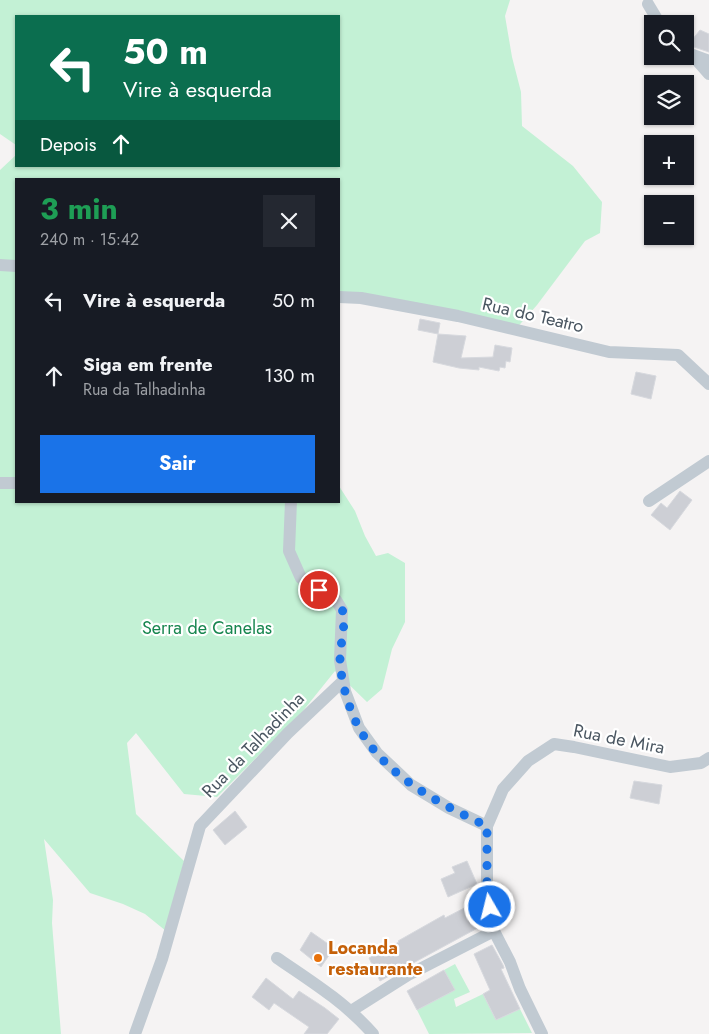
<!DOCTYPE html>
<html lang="pt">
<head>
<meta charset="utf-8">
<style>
  :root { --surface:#171b24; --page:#242831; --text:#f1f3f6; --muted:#9ea1a6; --accent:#1a73e8 }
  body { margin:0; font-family:Jost,sans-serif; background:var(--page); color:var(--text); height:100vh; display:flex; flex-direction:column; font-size:19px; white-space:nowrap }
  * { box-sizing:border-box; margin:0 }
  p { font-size:16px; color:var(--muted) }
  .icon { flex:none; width:28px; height:28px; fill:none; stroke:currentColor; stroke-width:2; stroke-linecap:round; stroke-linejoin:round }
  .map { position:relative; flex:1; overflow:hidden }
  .details { position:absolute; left:15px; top:178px; width:325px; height:325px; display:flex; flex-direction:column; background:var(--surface); border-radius:0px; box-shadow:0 1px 4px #0004 }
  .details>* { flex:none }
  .guide { position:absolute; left:15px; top:15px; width:325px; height:152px; border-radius:0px; box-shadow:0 1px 4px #0004; background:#0b6e4f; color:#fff; overflow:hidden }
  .tools { position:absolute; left:644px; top:15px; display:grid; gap:10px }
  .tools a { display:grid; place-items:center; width:50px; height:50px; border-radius:0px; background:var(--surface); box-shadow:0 1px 4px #0004; font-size:25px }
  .pin { position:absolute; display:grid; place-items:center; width:42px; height:42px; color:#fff; margin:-21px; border:2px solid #fff; border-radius:50%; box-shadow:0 1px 5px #0007 }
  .me { position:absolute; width:55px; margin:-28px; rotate:352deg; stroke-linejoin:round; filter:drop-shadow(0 0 4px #0008) }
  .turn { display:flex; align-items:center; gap:18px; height:105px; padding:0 25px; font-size:22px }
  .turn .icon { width:65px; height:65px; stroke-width:2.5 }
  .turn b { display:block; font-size:35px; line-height:42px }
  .then { display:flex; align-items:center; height:48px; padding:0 25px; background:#0003; gap:10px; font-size:19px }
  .round { display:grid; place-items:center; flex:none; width:52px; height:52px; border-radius:0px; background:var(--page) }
  .head { display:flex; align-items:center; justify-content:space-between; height:85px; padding:0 25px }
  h1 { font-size:30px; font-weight:700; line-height:38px; color:#1e9e55 }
  .action { display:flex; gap:10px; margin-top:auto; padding:10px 25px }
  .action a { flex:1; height:58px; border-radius:0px; background:var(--accent); color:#fff; font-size:20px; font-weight:700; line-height:58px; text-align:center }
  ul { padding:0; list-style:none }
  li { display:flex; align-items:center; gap:15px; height:75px; padding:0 25px }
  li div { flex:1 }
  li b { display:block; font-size:19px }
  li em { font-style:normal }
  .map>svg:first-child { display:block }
</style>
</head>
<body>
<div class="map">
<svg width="709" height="1034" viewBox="0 0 709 1034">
  <rect width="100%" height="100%" fill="#f5f3f3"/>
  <!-- green -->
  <path fill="#c3f1d5" d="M0,0H510L505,16L512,57L521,92L522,126L573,166L602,202L600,233L585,241L537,305L514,331L339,299V179H16V501H339V486L355,511L365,536L376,556L388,553L405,563V622L392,649L382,689L367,702L335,671L302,712L217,797L184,794L136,733L127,743L136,814L184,861L166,931L145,914L123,904L90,893L44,839L53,900L52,923L61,1034H0V170L16,155V166H339V16H16V145L0,134Z
    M455,964L470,992L454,999L456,1007L483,994L496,1020L520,1009L532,1033L429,1034L417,1010L454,990L444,970Z"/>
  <!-- building -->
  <path fill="#cdcfd5" stroke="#d7d9de" d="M700,30L709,34V52L688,45Z
    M420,319L440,323L438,334L418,330Z
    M438,334L466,336L461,358L493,357L495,345L512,348L510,362L506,361L505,368L500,367L499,371L479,367V370L459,368L433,362Z
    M636,372L656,376L651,399L631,394Z
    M680,491L692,500L670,530L651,515L661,503L667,508Z
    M634,781L662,785L659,804L630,798Z
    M235,811L247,827L225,845L213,830Z
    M467,861L477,884L448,897L441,879L455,873L452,867Z
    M474,903L485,924L380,981L369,958L399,942L398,941L444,915L445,918Z
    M311,932L334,948L321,967L300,950Z
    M492,945L503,965L504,968L501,969L520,1009L496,1020L483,994L490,990L474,954Z
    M444,970L455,990L417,1010L407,991Z
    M266,978L293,999L299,991L325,1008L339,1019L327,1034H304L309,1027L274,1003L269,1010L252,997Z"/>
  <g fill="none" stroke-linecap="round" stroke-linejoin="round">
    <!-- minor -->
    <path stroke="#c1cad2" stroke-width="12" d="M648,4L660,24
      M685,52L709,61
      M694,57L709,74
      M0,265L16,266
      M339,297L361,298L458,316L609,352L678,355L709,384
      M0,483H16
      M291,501L289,551L301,578L336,600L342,610L340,660L345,691L359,728L377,753L411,785L449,808L487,826
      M649,501L709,461
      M277,958C311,981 346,1003 373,1034
      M351,1011L408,975L494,931
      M135,1034L162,959L200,826L288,733L343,681
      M542,1034L520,989L510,962L494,931V921L487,893V826L503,789L528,761L554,744L574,747L670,767L701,763L709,758"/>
  </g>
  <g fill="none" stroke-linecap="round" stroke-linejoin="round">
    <!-- route -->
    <path stroke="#1a73e8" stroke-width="9" stroke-dasharray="0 16.2" d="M319,590C328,595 338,599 342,609C347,623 340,644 340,658C340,679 349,710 359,728C385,776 440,804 487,826V893L490,907"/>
  </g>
  <!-- markers -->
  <circle fill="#e8710a" stroke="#fff" stroke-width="2" cx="318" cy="958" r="5"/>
  <g text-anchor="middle" stroke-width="4.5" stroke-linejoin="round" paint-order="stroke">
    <!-- street labels -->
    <g font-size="18" fill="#4a5661" stroke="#fff">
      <text transform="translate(533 315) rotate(13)" y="6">Rua do Teatro</text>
      <text transform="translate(619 739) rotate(11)" y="6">Rua de Mira</text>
      <text transform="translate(253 745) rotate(-46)" y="6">Rua da Talhadinha</text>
    </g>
    <!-- park labels -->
    <g font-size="18" fill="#17864f" stroke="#fff">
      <text x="207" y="634">Serra de Canelas</text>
    </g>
    <!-- food labels -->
    <g font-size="18" font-weight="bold" fill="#c56008" stroke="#fff" text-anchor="start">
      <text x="328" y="954">Locanda<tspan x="328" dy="21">restaurante</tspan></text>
    </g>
  </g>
</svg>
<div class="tools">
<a><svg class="icon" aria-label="search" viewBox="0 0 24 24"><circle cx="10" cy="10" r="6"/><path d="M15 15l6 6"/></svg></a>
<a><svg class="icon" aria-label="layers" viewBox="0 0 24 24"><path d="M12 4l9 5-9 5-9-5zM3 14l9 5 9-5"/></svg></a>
<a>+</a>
<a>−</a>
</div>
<div class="pin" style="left:319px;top:590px;background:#d93025"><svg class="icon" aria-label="arrive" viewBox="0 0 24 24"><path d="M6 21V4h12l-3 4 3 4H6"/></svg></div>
<svg class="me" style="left:490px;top:907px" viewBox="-20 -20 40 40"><circle r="17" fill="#1a73e8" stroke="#fff" stroke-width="3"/><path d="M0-11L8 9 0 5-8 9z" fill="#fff"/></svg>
<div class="guide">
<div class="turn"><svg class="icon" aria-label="left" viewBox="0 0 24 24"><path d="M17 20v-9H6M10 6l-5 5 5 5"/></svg><div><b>50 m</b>Vire à esquerda</div></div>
<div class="then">Depois<svg class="icon" aria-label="ahead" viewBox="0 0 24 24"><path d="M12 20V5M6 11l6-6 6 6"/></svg></div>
</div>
<section class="details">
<div class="head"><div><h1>3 min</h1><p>240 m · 15:42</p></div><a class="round"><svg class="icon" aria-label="close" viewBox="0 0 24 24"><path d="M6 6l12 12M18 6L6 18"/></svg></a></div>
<ul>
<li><svg class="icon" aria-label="left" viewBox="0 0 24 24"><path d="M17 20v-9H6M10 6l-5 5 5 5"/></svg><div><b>Vire à esquerda</b></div><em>50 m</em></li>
<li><svg class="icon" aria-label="ahead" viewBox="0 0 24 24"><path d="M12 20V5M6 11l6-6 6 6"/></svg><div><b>Siga em frente</b><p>Rua da Talhadinha</p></div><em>130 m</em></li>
</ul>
<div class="action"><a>Sair</a></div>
</section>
</div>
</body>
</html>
